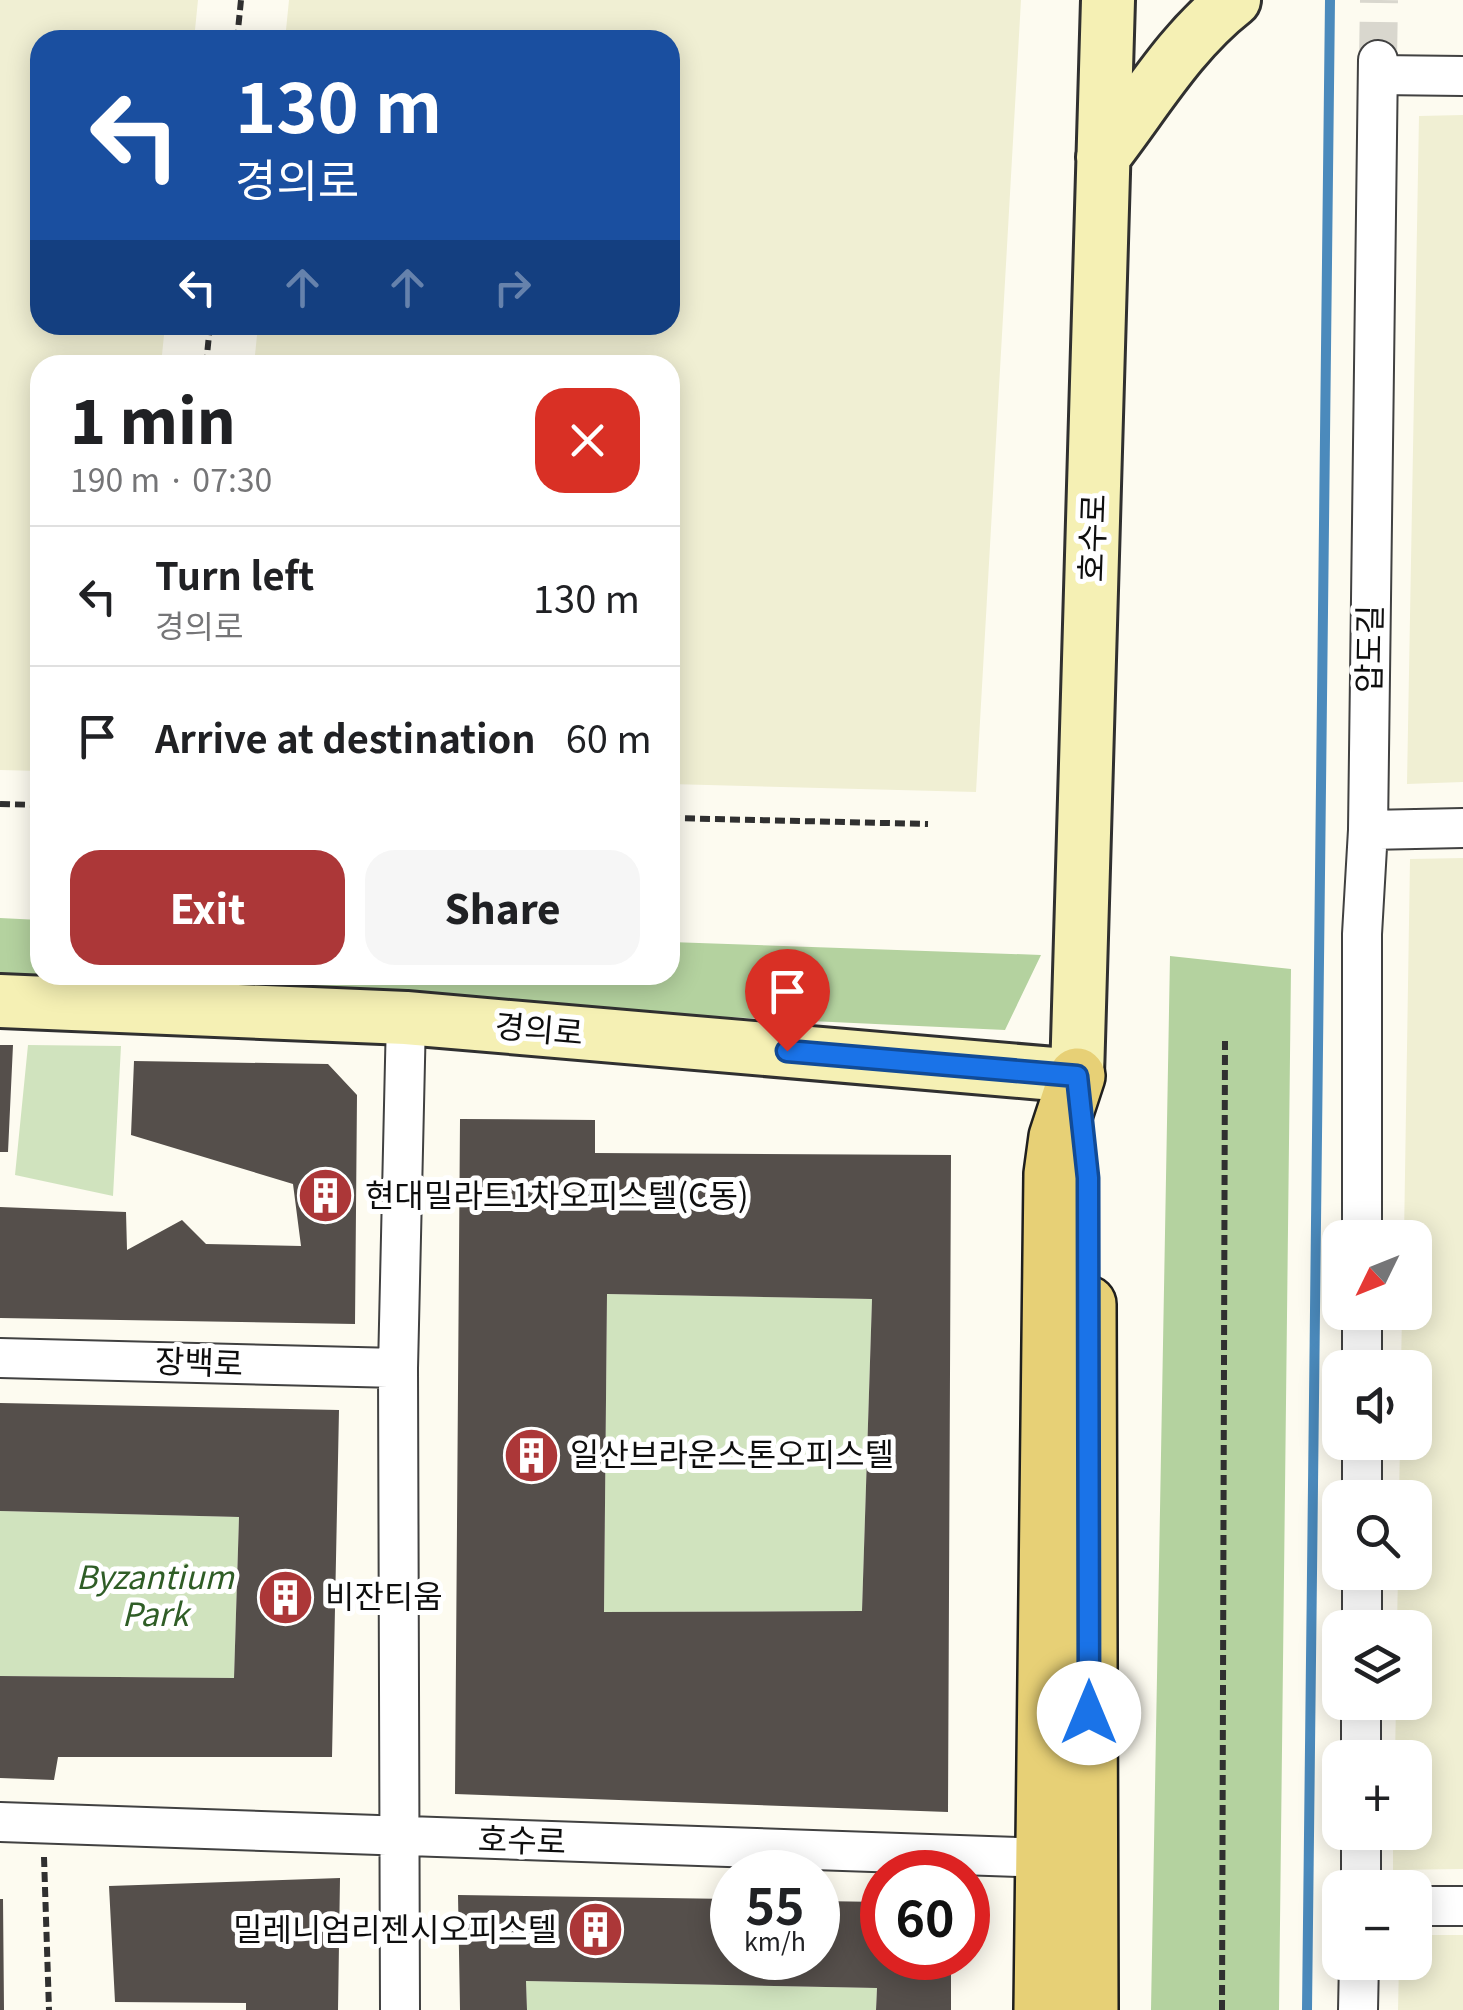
<!DOCTYPE html>
<html lang="en">
<head>
<meta charset="utf-8">
<style>
  :root { --surface:#fff; --page:#f6f6f6; --text:#202124; --muted:#757577; --line:#e0e0e0; --accent:#ac3738 }
  body { margin:0; font-family:Georgia,"Noto Sans KR",serif; background:var(--page); color:var(--text); height:100vh; display:flex; flex-direction:column; font-size:38px; white-space:nowrap }
  * { box-sizing:border-box; margin:0 }
  p { font-size:32px; color:var(--muted) }
  .icon { flex:none; width:55px; height:55px; fill:none; stroke:currentColor; stroke-width:2; stroke-linecap:round; stroke-linejoin:round }
  .map { position:relative; flex:1; overflow:hidden }
  .sheet { position:absolute; left:30px; top:355px; width:650px; height:630px; display:flex; flex-direction:column; background:var(--surface); border-radius:30px; box-shadow:0 5px 25px #0003 }
  .sheet>* { flex:none }
  .banner { position:absolute; left:30px; top:30px; width:650px; height:305px; border-radius:30px; box-shadow:0 5px 25px #0003; background:#1a4fa0; color:#fff; overflow:hidden }
  .needle { width:65px; rotate:227deg }
  .controls { position:absolute; left:1322px; top:1220px; display:grid; gap:20px }
  .controls a { display:grid; place-items:center; width:110px; height:110px; border-radius:20px; background:var(--surface); box-shadow:0 5px 25px #0003; font-size:50px }
  .speed { position:absolute; left:710px; top:1850px; display:flex; gap:20px; font-size:50px; font-weight:700; text-align:center }
  .speed>* { display:grid; place-content:center; width:130px; height:130px; border-radius:50%; background:var(--surface); box-shadow:0 5px 25px #0003; line-height:1 }
  .speed small { font-size:25px; font-weight:400 }
  .speed .limit { border:15px solid #d22; background:#fff; color:#111 }
  .pin { position:absolute; display:grid; place-items:center; width:85px; height:85px; color:#fff; margin:-102px -42px; border-radius:50% 50% 50% 0; rotate:-45deg; box-shadow:0 0 10px #0007 }
  .pin .icon { rotate:45deg }
  .me { position:absolute; width:110px; margin:-55px; rotate:0deg; stroke-linejoin:round; filter:drop-shadow(0 0 8px #0008) }
  .turn { display:flex; align-items:center; gap:35px; height:210px; padding:0 40px; font-size:45px }
  .turn .icon { width:130px; height:130px; stroke-width:2.5 }
  .turn b { display:block; font-size:70px; line-height:85px }
  .lanes { display:flex; align-items:center; height:95px; padding:0 40px; background:#0003; justify-content:center; gap:50px; direction:ltr }
  .lanes .off { opacity:.35 }
  .round { display:grid; place-items:center; flex:none; width:105px; height:105px; border-radius:30px; background:var(--page) }
  .head { display:flex; align-items:center; justify-content:space-between; height:170px; padding:0 40px }
  h1 { font-size:60px; font-weight:800; line-height:75px }
  .primary-button { display:flex; gap:20px; margin-top:auto; padding:20px 40px }
  .primary-button a { flex:1; height:115px; border-radius:30px; background:var(--accent); color:#fff; font-size:40px; font-weight:800; line-height:115px; text-align:center }
  .primary-button a+a { background:var(--page); color:var(--text) }
  ul { padding:0; list-style:none }
  li { display:flex; align-items:center; gap:30px; height:140px; padding:0 40px; border-top:2px solid var(--line) }
  li div { flex:1 }
  li b { display:block; font-size:38px }
  li em { font-style:normal }
  .map>svg:first-child { display:block }
</style>
</head>
<body>
<div class="map">
<svg width="1463" height="2010" viewBox="0 0 1463 2010">
  <rect width="100%" height="100%" fill="#fdfbf0"/>
  <!-- farmland -->
  <path fill="#f0efd3" d="M0,0H198L194,40H40V325H165L161,365H40V771L0,770Z
    M289,0H1021L976,792L670,784V365H254L258,325H670V40H285Z
    M1463,115V782L1407,784L1419,116Z
    M1463,858V1869L1393,1870V1833L1415,1832V1758L1395,1757L1396,1703L1415,1702V1628L1397,1627L1398,1573L1415,1572V1498L1399,1497L1400,1443L1415,1442V1368L1401,1367L1402,1313L1415,1312V1238L1404,1237L1410,859Z
    M1415,1935H1463V2010H1398L1399,1963L1415,1962Z"/>
  <!-- green -->
  <path fill="#d0e3be" d="M28,1045L121,1046L113,1196L15,1175Z
    M607,1294L872,1299L862,1611L604,1612Z
    M0,1511L239,1517L234,1678L0,1676Z
    M526,1981L877,1988L876,2010H527Z"/>
  <!-- forest -->
  <path fill="#b4d29f" d="M0,918L40,920V975H670V942L1041,955L1005,1030L0,983Z
    M1170,956L1291,969L1279,2010H1151Z"/>
  <g fill="none" stroke-linecap="round" stroke-linejoin="round">
    <!-- stream -->
    <path stroke="#4b8abc" stroke-width="10" d="M1307,2010L1330,0"/>
  </g>
  <!-- building -->
  <path fill="#554f4b" fill-rule="evenodd" d="M0,1045H13L8,1152H0Z
    M134,1061L328,1064L357,1095L355,1324L0,1318V1207L126,1212L127,1250L182,1220L206,1244L301,1246L293,1184L131,1135Z
    M460,1119L595,1120V1153L951,1155L948,1812L455,1794ZM607,1294L872,1299L862,1611L604,1612Z
    M0,1403L339,1410L332,1757H58L54,1780L0,1778V1676L234,1678L239,1517L0,1511Z
    M340,1878L338,2010H246V2003L115,2002L109,1886Z
    M458,1895L732,1899V1958H818V1901L882,1902V1958H951V2010H876L877,1988L526,1981L527,2010H460Z
    M0,1899H3L4,2010H0Z"/>
  <g fill="none" stroke-linecap="round" stroke-linejoin="round">
    <!-- street-tunnel -->
    <path stroke="#d9d7ce" stroke-width="38" stroke-dasharray="38 19" stroke-linecap="butt" d="M1378,60L1379,0"/>
    <defs>
      <path id="street" d="M1378,75L1463,76
        M1368,830L1463,828
        M1362,1238V934L1368,830L1378,60
        M0,1358L398,1368
        M1362,1368V1312
        M1362,1498V1442
        M1362,1628V1572
        M1361,1758V1702
        M0,1822L1045,1858
        M1361,1888V1832
        M1415,1906H1463
        M400,2010L398,1368L406,1018
        M1358,2010L1359,1962"/>
      <path id="secondary" d="M1103,157C1145,103 1179,43 1234,0
        M0,1001L406,1018L1077,1076L1108,0"/>
      <path id="primary" d="M1088,1304L1090,2010
        M1042,2010L1052,1174L1057,1137L1077,1076"/>
    </defs>
    <!-- street casing -->
    <use href="#street" stroke="#414141" stroke-width="42"/>
    <!-- secondary casing -->
    <use href="#secondary" stroke="#303030" stroke-width="58"/>
    <!-- primary casing -->
    <use href="#primary" stroke="#1f1f1f" stroke-width="60"/>
    <!-- path -->
    <path stroke="#303030" stroke-width="6" stroke-dasharray="10 5" stroke-linecap="butt" d="M237,40L241,0
      M206,365L210,325
      M0,804L40,805
      M670,818L928,824
      M44,1857L49,2010
      M1222,2010L1225,1041"/>
    <!-- street -->
    <use href="#street" stroke="#fff" stroke-width="38"/>
    <!-- secondary -->
    <use href="#secondary" stroke="#f5f0b4" stroke-width="52"/>
    <!-- primary -->
    <use href="#primary" stroke="#e7d076" stroke-width="55"/>
  </g>
  <g fill="none" stroke-linecap="round" stroke-linejoin="round">
    <defs>
      <path id="route" d="M787,1051L1077,1076L1088,1178L1089,1713"/>
    </defs>
    <!-- route casing -->
    <use href="#route" stroke="#114b97" stroke-width="25"/>
    <!-- route -->
    <use href="#route" stroke="#1a73e8" stroke-width="18"/>
  </g>
  <!-- icons -->
  <defs>
    <symbol id="building-disc" viewBox="-11 -11 22 22"><circle r="9.5" fill="#ac3738" stroke="#fff"/><path d="M-4-6H4V6H1V3H-1V6H-4ZM-2.5-4.3h1.7v1.8h-1.7ZM.8-4.3h1.7v1.8H.8ZM-2.5-1h1.7V.8h-1.7ZM.8-1h1.7V.8H.8Z" fill="#fff"/></symbol>
  </defs>
  <g fill-rule="evenodd">
    <use href="#building-disc" x="294" y="1164" width="63" height="63"/>
    <use href="#building-disc" x="500" y="1424" width="63" height="63"/>
    <use href="#building-disc" x="254" y="1566" width="63" height="63"/>
    <use href="#building-disc" x="564" y="1898" width="63" height="63"/>
  </g>
  <g text-anchor="middle" stroke-width="10" stroke-linejoin="round" paint-order="stroke">
    <!-- street labels -->
    <g font-size="32" fill="#0e0e0e" stroke="#fff">
      <text transform="translate(1093 538) rotate(-88)" y="11">호수로</text>
      <text transform="translate(1370 649) rotate(-89)" y="11">압도길</text>
      <text transform="translate(539 1030) rotate(5)" y="11">경의로</text>
      <text transform="translate(199 1363) rotate(2)" y="11">장백로</text>
      <text transform="translate(522 1841) rotate(2)" y="11">호수로</text>
    </g>
    <!-- poi labels -->
    <g font-size="32" fill="#0e0e0e" stroke="#fff" text-anchor="start">
      <text x="365" y="1207">현대밀라트1차오피스텔(C동)</text>
      <text x="570" y="1466">일산브라운스톤오피스텔</text>
      <text x="325" y="1608">비잔티움</text>
      <text x="557" y="1941" text-anchor="end">밀레니엄리젠시오피스텔</text>
    </g>
    <!-- park labels -->
    <g font-size="32" font-style="italic" fill="#2f5d26" stroke="#fff">
      <text x="155" y="1589">Byzantium<tspan x="155" dy="37">Park</tspan></text>
    </g>
  </g>
</svg>
<div class="controls">
<a><svg class="needle" viewBox="-14 -14 28 28"><path d="M0-13l5 13h-10z" fill="#e53935"/><path d="M0 13l5-13h-10z" fill="#757577"/></svg></a>
<a><svg class="icon" aria-label="sound" viewBox="0 0 24 24"><path d="M4 9h4l5-4v14l-5-4H4zM17 9q2 3 0 6"/></svg></a>
<a><svg class="icon" aria-label="search" viewBox="0 0 24 24"><circle cx="10" cy="10" r="6"/><path d="M15 15l6 6"/></svg></a>
<a><svg class="icon" aria-label="layers" viewBox="0 0 24 24"><path d="M12 4l9 5-9 5-9-5zM3 14l9 5 9-5"/></svg></a>
<a>+</a>
<a>−</a>
</div>
<div class="speed"><div>55<small>km/h</small></div><div class="limit">60</div></div>
<div class="pin" style="left:787px;top:1051px;background:#d93025"><svg class="icon" aria-label="arrive" viewBox="0 0 24 24"><path d="M6 21V4h12l-3 4 3 4H6"/></svg></div>
<svg class="me" style="left:1089px;top:1713px" viewBox="-20 -20 40 40"><circle r="19" fill="#fff"/><path d="M0-13L10 11 0 6-10 11z" fill="#1a73e8"/></svg>
<div class="banner">
<div class="turn"><svg class="icon" aria-label="left" viewBox="0 0 24 24"><path d="M17 20v-9H6M10 6l-5 5 5 5"/></svg><div><b>130 m</b>경의로</div></div>
<div class="lanes"><svg class="icon" aria-label="left" viewBox="0 0 24 24"><path d="M17 20v-9H6M10 6l-5 5 5 5"/></svg><svg class="icon off" aria-label="ahead" viewBox="0 0 24 24"><path d="M12 20V5M6 11l6-6 6 6"/></svg><svg class="icon off" aria-label="ahead" viewBox="0 0 24 24"><path d="M12 20V5M6 11l6-6 6 6"/></svg><svg class="icon off" aria-label="right" viewBox="0 0 24 24"><path d="M7 20v-9h11M14 6l5 5-5 5"/></svg></div>
</div>
<section class="sheet">
<div class="head"><div><h1>1 min</h1><p>190 m · 07:30</p></div><a class="round" style="background:#d93025;color:#fff"><svg class="icon" aria-label="close" viewBox="0 0 24 24"><path d="M6 6l12 12M18 6L6 18"/></svg></a></div>
<ul>
<li><svg class="icon" aria-label="left" viewBox="0 0 24 24"><path d="M17 20v-9H6M10 6l-5 5 5 5"/></svg><div><b>Turn left</b><p>경의로</p></div><em>130 m</em></li>
<li><svg class="icon" aria-label="arrive" viewBox="0 0 24 24"><path d="M6 21V4h12l-3 4 3 4H6"/></svg><div><b>Arrive at destination</b></div><em>60 m</em></li>
</ul>
<div class="primary-button"><a>Exit</a><a>Share</a></div>
</section>
</div>
</body>
</html>
